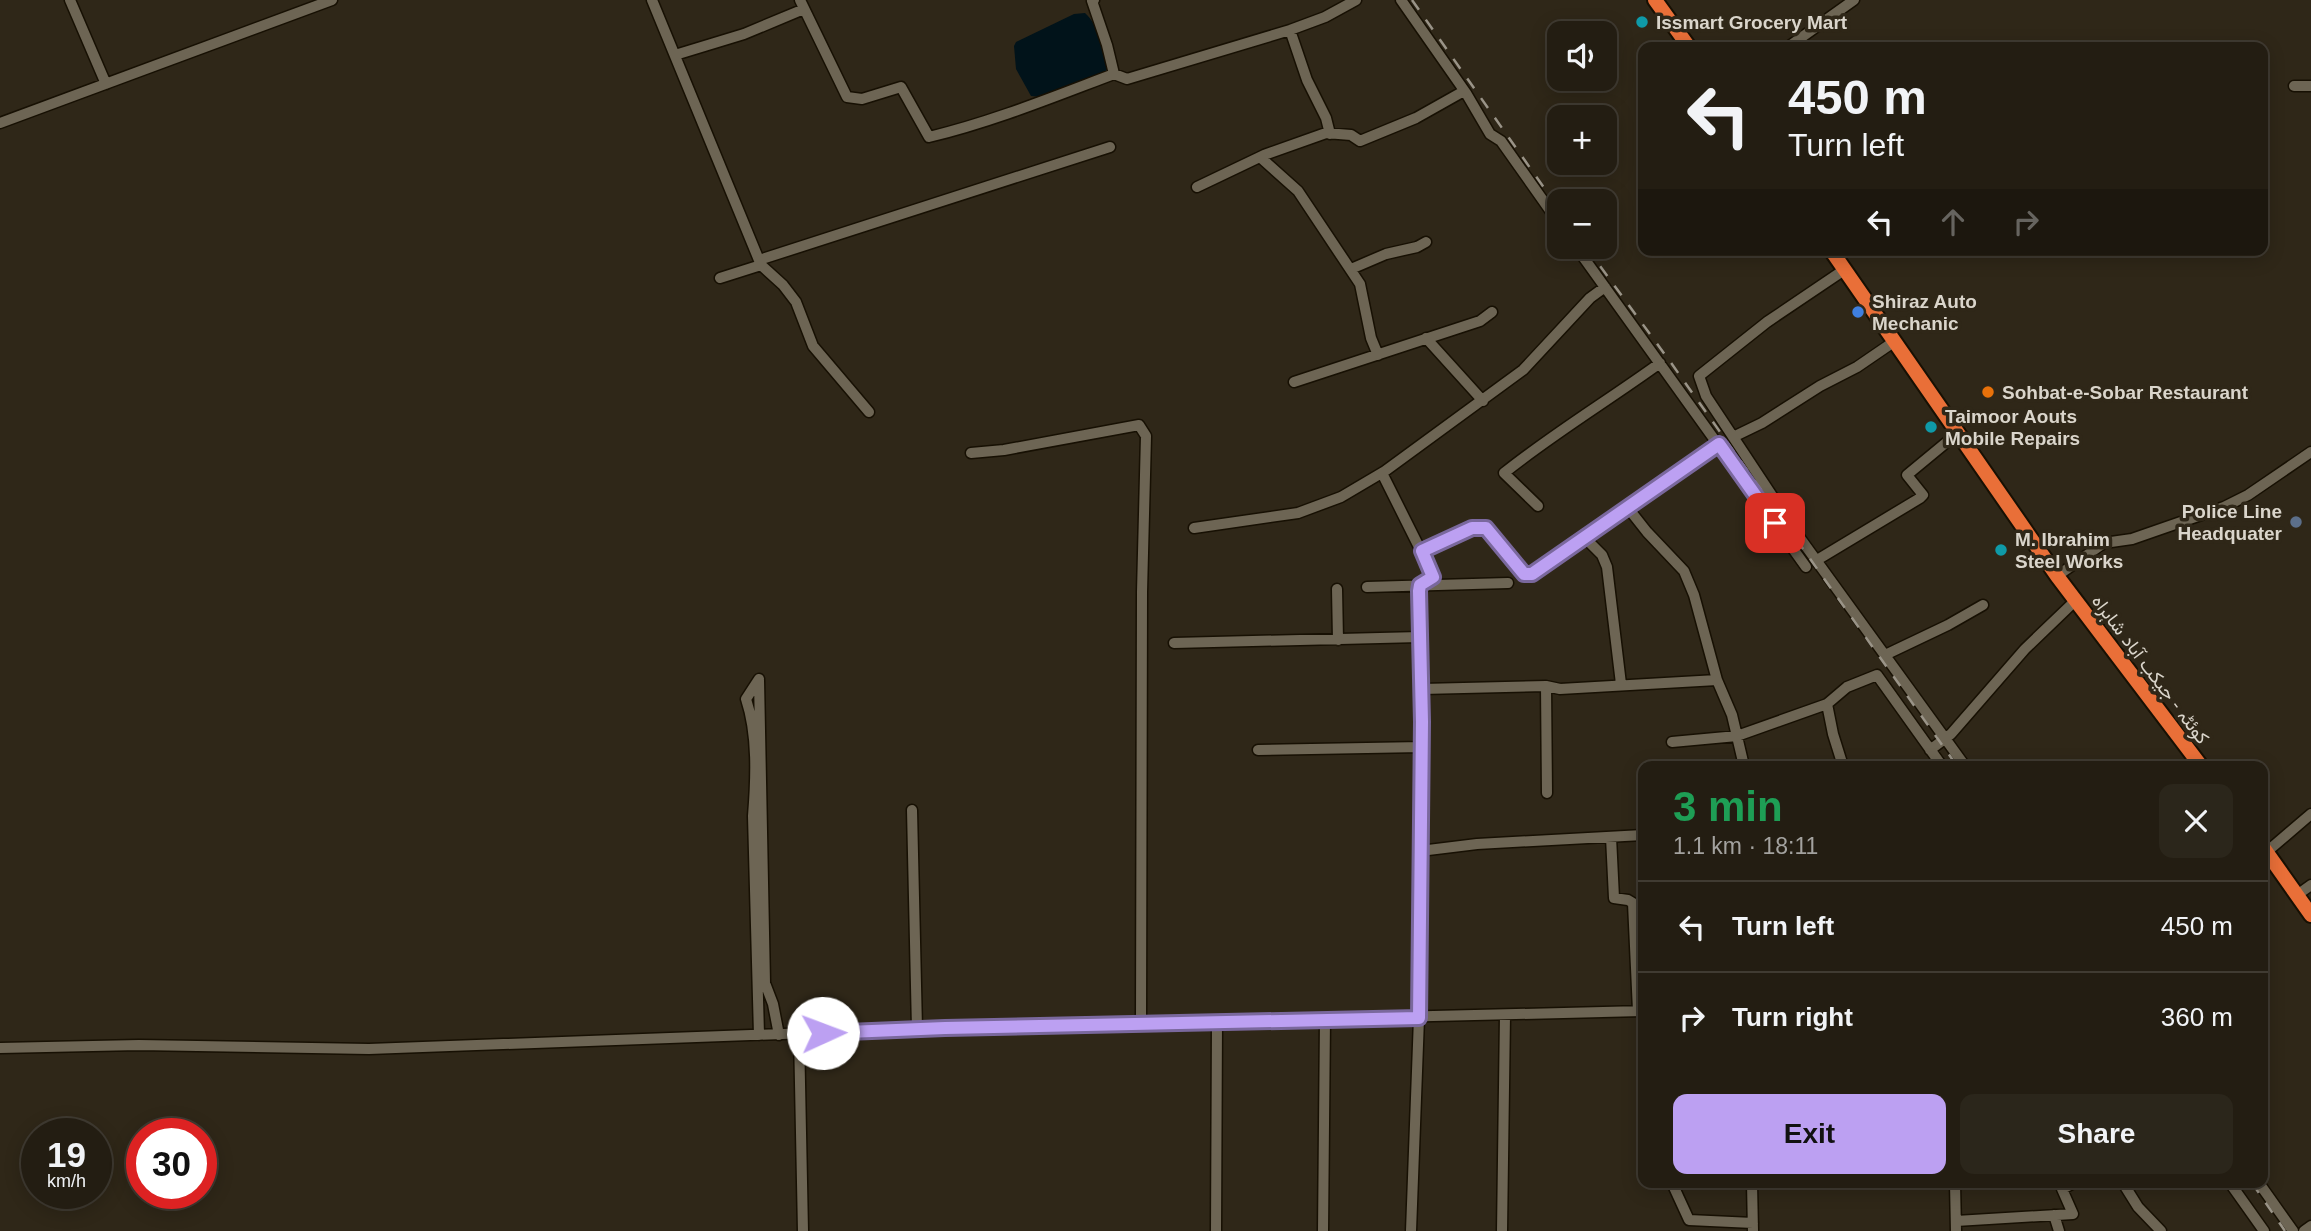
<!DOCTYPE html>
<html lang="en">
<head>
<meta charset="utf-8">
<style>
  :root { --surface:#231d12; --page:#2b261b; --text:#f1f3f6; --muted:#a3a29f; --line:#403b32; --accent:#bca0f2 }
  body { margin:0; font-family:Helvetica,Vazirmatn,sans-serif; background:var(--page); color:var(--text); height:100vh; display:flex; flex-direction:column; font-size:26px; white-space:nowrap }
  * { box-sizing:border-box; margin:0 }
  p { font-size:23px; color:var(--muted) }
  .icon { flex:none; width:38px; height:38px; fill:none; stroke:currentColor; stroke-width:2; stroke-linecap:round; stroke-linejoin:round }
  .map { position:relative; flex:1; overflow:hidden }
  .sheet { position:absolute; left:1638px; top:761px; width:630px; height:427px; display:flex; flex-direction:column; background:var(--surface); border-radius:14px; box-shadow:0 4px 18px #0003,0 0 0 2px var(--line) }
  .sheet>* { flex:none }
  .guide { position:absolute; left:1638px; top:42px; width:630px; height:214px; border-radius:14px; box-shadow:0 4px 18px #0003,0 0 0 2px var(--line); background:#231d12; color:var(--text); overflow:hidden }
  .fabs { position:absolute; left:1547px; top:21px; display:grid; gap:14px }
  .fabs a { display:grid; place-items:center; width:70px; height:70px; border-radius:14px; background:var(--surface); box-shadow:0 4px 18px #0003,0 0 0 2px var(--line); font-size:35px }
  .speed { position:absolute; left:21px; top:1118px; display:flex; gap:14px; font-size:35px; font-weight:700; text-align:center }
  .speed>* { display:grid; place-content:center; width:91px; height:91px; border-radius:50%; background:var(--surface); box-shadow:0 4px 18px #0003,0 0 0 2px var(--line); line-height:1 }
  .speed small { font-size:18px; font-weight:400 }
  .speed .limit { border:10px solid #d22; background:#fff; color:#111 }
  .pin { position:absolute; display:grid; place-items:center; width:60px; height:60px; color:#fff; margin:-30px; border-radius:14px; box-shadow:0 4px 10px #0006 }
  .me { position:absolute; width:77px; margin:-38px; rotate:88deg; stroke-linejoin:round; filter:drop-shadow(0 0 5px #0008) }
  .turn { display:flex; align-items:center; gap:24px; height:147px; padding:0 35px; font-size:32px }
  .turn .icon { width:91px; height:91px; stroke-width:2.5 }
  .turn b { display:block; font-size:49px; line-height:60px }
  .lanes { display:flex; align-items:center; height:66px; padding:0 35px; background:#0003; justify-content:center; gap:35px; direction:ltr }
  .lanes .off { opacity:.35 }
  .round { display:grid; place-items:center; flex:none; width:74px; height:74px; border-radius:14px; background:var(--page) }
  .overview { display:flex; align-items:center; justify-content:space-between; height:119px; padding:0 35px }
  h1 { font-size:42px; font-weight:700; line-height:52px; color:#1e9e55 }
  .primary-button { display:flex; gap:14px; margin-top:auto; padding:14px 35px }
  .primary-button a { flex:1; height:80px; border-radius:14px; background:var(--accent); color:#111; font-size:28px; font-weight:700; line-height:80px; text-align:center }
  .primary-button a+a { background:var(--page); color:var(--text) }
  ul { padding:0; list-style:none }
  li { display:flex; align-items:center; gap:21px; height:91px; padding:0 35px; border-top:2px solid var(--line) }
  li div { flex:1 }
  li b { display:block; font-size:26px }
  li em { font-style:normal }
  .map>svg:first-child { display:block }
</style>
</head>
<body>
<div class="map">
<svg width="2311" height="1231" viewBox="0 0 2311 1231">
  <rect width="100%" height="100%" fill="#2f2718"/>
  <!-- water -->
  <path fill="#01131a" d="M1085,13C1099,26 1105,50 1108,69L1104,72L1040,97L1031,96L1016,69L1014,46L1016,42L1074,14Z"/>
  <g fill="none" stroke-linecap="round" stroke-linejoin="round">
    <defs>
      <path id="minor" d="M70,0L106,84
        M652,0L761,265L720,278
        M800,0L847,97L862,99L901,87L929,137C992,122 1053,97 1114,74L1127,79L1290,30L1325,17L1356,0
        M1094,0L1092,1L1107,45L1114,74
        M1401,0L1466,93L1490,134L1501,141L1559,223
        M1290,30L1307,80L1326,118L1330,134
        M1788,47L1854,0
        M675,55L744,34L804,9
        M2294,86H2311
        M0,123L332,0
        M1260,157L1298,191L1360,284L1371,338L1378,355
        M1197,187L1264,155L1326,133L1351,135L1360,141L1416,118L1464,91
        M1576,247L1806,567
        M759,260L1110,147
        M761,265L783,285L796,302L813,346L869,412
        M1351,269L1386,254L1417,247L1426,242
        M1844,270L1767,322L1699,376L1706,396L1800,538L1965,766
        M1426,338L1483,401
        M1294,382L1480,321L1492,312
        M1733,437L1762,423L1820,386L1857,367L1895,341
        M971,453L1004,450L1139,425L1146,436L1142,592L1141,1024
        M1382,473L1431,571L1432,577L1420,585L1419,591L1422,689
        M1538,506L1504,473C1554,433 1609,400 1660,363
        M1628,508L1647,532L1684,571L1694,595L1717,680L1732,715L1744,766
        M1194,528L1298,513L1341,497L1385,471L1523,370L1590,298L1605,287
        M1585,538L1602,555L1607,567L1621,684
        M1422,551L1472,528H1486L1524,574H1532L1719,444
        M1817,560L1920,498L1923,495L1907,475L1959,432
        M2057,576L2104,543L2132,539L2224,507L2248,495L2311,452
        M1367,587L1508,583
        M1337,589L1338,640
        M1174,643L1420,637
        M1885,655L1948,625L1983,605
        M759,679L746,699C758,735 756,779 753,816L759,1035
        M759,680L765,983L773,1004L779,1035
        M1546,686L1547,793
        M1827,704L1833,734L1843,766
        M1672,742L1737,736L1827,704L1847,687L1877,675L1942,766
        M1258,750L1422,747
        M1930,750L1951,734L2025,649L2075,601
        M912,810L917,1029
        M1611,837L1614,898L1628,900L1633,903L1638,1011
        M1420,851L1477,844L1643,835
        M2263,855L2311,814
        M2297,895L2311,885
        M799,1034L803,1231
        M0,1048L139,1045L369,1049L945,1028L1643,1011
        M1672,1183L1689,1220L1753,1223
        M1752,1183L1753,1231
        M1955,1183L1956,1231
        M2123,1183L2138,1207L2161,1231
        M2230,1183L2264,1231
        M2259,1183L2293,1231
        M2054,1215L2059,1231
        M1956,1221L2073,1214L2062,1189L2074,1183
        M1216,1231L1217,1021
        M1323,1231L1325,1019
        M1411,1231L1419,1018L1422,689L1546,686L1560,689L1717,680
        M1502,1231L1505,1015
        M2304,1231L2311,1226"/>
      <path id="highway" d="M1655,0L1689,47
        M1831,250L2057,576L2201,766
        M2263,847L2311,915"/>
    </defs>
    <!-- minor casing -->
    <use href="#minor" stroke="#171003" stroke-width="13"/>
    <!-- highway casing -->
    <use href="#highway" stroke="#171003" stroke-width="18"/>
    <!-- minor -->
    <use href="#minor" stroke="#6d6554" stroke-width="10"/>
    <!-- highway -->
    <use href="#highway" stroke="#e96f38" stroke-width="14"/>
    <!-- rail -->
    <path stroke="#9a9488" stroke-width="2.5" stroke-dasharray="12 12" stroke-linecap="butt" d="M1412,0L1559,209
      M1586,247L1669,360L1957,766
      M2252,1183L2285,1231"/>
  </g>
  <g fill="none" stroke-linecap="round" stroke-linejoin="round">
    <defs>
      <path id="route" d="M823,1033L945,1028L1419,1018L1422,722L1419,591L1420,585L1433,577L1422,551L1472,528H1486L1524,574H1532L1719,444L1775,523"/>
    </defs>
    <!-- route casing -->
    <use href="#route" stroke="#7a689d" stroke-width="18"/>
    <!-- route -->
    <use href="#route" stroke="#bca0f2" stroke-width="12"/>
  </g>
  <!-- markers -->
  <g fill="#0f9aa8" stroke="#2f2718" stroke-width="2.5">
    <circle cx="1642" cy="22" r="7"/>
    <circle cx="1931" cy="427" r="7"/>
    <circle cx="2001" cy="550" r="7"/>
  </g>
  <circle fill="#3f7fe0" stroke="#2f2718" stroke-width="2.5" cx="1858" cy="312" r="7"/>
  <circle fill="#e8710a" stroke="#2f2718" stroke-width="2.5" cx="1988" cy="392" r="7"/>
  <circle fill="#5c6f8a" stroke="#2f2718" stroke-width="2.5" cx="2296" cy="522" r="7"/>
  <g text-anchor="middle" stroke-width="7" stroke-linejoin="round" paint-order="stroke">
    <!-- poi labels -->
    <g font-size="19" font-weight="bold" fill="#dad5cb" stroke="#2f2718" text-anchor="start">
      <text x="1656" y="29">Issmart Grocery Mart</text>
      <text x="1872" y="308">Shiraz Auto<tspan x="1872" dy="22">Mechanic</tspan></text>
      <text x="2002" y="399">Sohbat-e-Sobar Restaurant</text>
      <text x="1945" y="423">Taimoor Aouts<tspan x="1945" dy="22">Mobile Repairs</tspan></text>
      <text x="2282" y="518" text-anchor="end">Police Line<tspan x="2282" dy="22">Headquater</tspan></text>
      <text x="2015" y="546">M. Ibrahim<tspan x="2015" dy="22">Steel Works</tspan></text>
    </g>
    <!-- street labels -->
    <g font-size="19" fill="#dad5cb" stroke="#2f2718">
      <text transform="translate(2151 669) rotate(53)" y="7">کوئٹہ - جیکب آباد شاہراہ</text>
    </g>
  </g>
</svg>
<div class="fabs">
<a><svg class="icon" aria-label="sound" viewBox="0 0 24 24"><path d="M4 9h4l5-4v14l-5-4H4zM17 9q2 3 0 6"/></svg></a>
<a>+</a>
<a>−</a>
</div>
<div class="speed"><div>19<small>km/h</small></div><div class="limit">30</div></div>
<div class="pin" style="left:1775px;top:523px;background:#d93025"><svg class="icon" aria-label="arrive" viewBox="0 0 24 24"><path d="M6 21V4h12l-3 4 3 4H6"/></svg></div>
<svg class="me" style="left:823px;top:1033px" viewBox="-20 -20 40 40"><circle r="19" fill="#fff"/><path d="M0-13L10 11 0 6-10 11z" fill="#bca0f2"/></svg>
<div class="guide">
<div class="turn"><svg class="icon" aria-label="left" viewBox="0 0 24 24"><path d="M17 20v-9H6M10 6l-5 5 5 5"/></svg><div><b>450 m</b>Turn left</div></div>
<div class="lanes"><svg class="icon" aria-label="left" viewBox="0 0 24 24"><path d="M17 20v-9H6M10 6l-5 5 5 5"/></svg><svg class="icon off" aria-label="ahead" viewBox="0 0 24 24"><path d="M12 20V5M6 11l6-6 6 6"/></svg><svg class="icon off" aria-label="right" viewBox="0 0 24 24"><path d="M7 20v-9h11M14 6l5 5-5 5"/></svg></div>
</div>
<section class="sheet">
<div class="overview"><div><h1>3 min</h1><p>1.1 km · 18:11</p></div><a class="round"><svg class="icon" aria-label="close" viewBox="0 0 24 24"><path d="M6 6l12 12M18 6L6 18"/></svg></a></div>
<ul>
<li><svg class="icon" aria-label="left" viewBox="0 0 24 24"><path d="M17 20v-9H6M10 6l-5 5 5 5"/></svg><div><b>Turn left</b></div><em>450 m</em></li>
<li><svg class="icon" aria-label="right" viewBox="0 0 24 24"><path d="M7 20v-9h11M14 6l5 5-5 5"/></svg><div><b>Turn right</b></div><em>360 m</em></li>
</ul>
<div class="primary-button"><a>Exit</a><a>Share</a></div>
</section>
</div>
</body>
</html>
